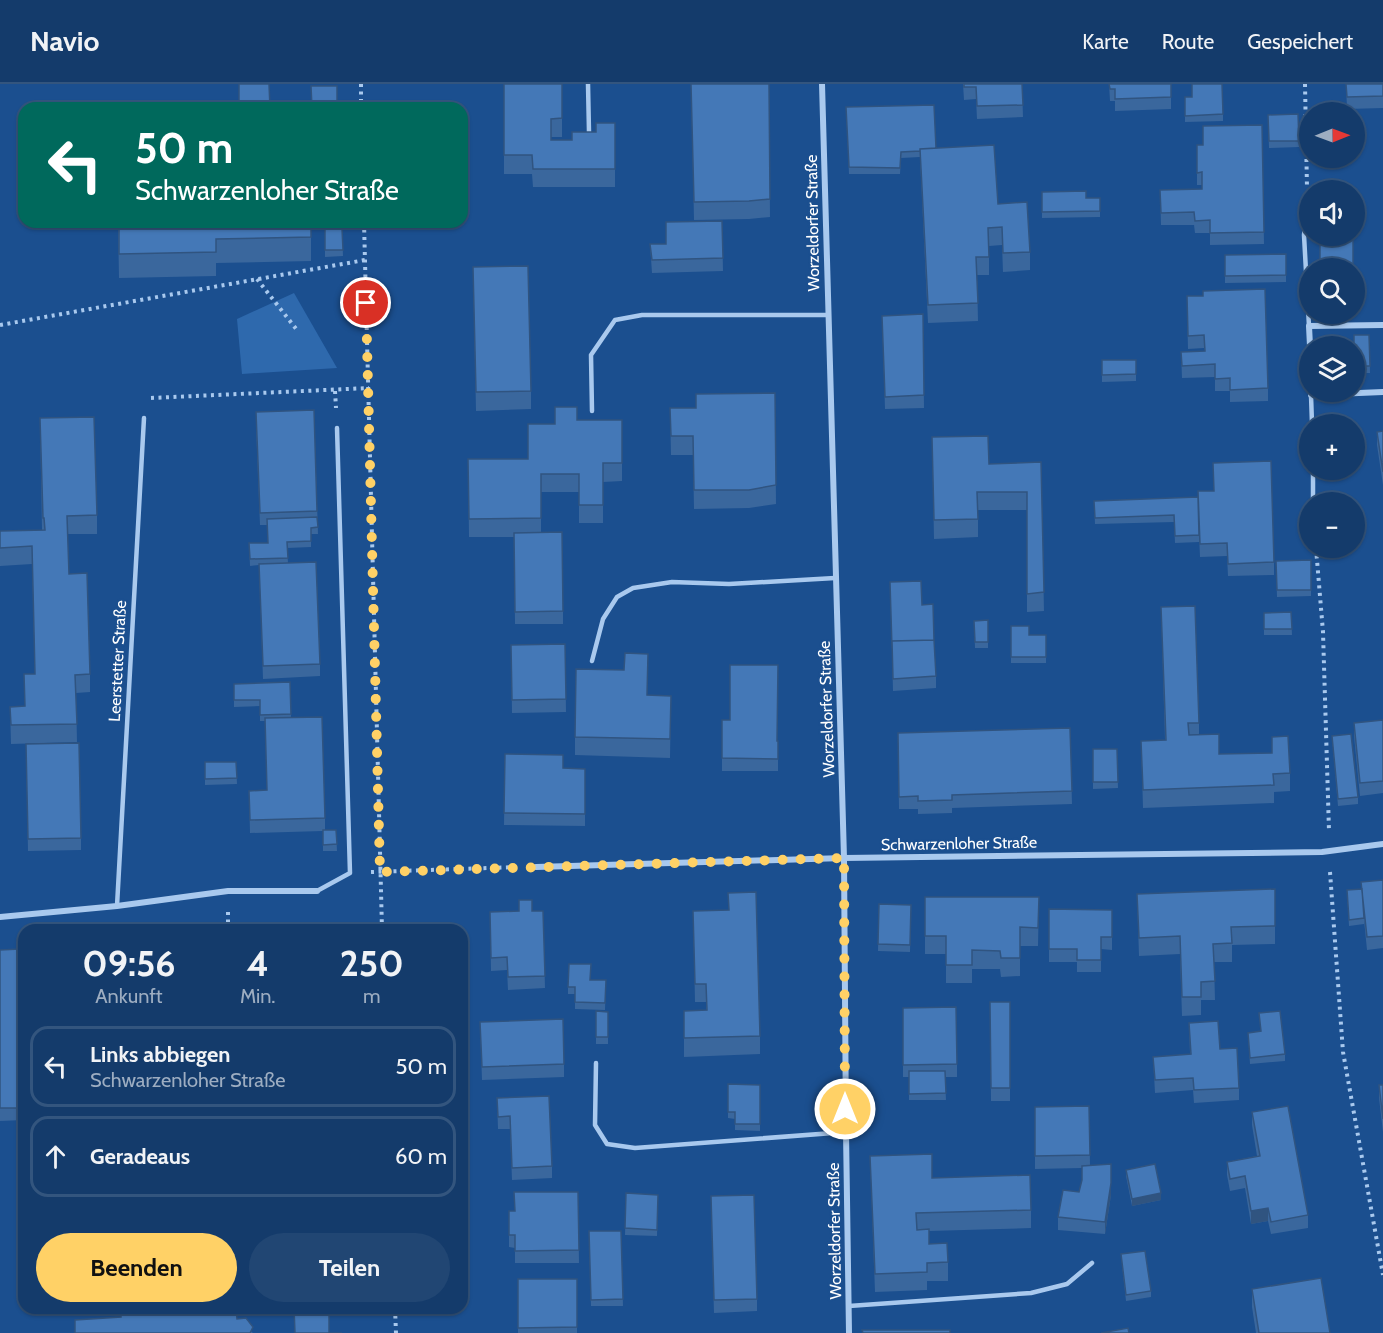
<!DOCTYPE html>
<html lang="de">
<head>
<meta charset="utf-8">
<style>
  :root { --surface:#143b6b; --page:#214673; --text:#f1f3f6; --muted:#9dadc1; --line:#33557e; --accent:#ffd166 }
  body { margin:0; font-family:Cabin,sans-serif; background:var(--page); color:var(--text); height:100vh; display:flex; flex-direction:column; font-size:22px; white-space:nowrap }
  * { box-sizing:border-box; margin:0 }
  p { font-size:20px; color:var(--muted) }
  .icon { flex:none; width:33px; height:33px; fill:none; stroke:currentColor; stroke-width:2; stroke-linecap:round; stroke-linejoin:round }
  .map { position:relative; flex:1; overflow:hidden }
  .side { position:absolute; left:18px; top:840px; width:450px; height:390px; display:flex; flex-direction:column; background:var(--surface); border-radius:18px; box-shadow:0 2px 4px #0004,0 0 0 2px var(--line) }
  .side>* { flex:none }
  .top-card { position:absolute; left:18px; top:18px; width:450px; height:126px; border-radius:18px; box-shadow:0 2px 4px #0004,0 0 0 2px var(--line); background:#00695c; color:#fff; overflow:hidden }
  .needle { width:39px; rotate:89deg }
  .fabs { position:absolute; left:1299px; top:18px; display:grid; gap:12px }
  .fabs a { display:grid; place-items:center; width:66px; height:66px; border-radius:50%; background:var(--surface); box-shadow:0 2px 4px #0004,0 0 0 2px var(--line); font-size:30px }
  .pin { position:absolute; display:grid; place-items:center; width:51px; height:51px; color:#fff; margin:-26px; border:3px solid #fff; border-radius:50%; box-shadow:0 2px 6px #0007 }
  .me { position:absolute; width:66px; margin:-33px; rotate:0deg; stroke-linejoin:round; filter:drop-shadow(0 0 4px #0008) }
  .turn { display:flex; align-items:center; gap:21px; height:126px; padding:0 18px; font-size:27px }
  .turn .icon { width:78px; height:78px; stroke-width:2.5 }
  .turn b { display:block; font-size:42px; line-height:51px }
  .eta { display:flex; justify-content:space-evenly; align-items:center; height:102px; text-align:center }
  .eta b { font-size:36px; font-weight:800; line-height:42px }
  .action { display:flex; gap:12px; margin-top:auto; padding:12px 18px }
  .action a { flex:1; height:69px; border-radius:36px; background:var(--accent); color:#111; font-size:24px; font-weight:800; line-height:69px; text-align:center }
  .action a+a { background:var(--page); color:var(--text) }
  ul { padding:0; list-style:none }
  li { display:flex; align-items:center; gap:18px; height:81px; margin:0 12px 9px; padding:0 6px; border:3px solid var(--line); border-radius:18px }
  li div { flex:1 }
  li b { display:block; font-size:22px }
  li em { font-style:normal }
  header { display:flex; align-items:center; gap:36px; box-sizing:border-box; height:84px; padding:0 30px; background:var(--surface); border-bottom:2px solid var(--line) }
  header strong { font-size:28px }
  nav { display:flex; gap:33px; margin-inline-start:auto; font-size:21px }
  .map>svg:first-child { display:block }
</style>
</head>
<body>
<header>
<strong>Navio</strong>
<nav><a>Karte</a><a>Route</a><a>Gespeichert</a></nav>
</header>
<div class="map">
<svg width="1383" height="1249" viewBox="0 0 1383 1249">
  <rect width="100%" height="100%" fill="#1b4f8f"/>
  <!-- green -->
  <path fill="#2e69ad" d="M294,209L337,284L242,290L237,235Z"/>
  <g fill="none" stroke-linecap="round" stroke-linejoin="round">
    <!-- path -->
    <path stroke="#a9c9ee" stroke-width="4" stroke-dasharray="3 4.5" stroke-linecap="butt" d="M361,0V24
      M1305,0L1307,104
      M364,138L382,846
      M257,195L297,246
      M0,241L365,176
      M335,307L336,324
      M151,314L369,304
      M1316,464L1323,548L1329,747
      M371,788L517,783
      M1330,788L1343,968L1383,1191
      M228,828V846
      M395,1224L396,1249"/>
    <!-- service -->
    <path stroke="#a9c9ee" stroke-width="4.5" d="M588,0L589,48
      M1307,124L1304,151L1309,242
      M1311,311L1312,340
      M592,327L591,271L615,236L642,231H828
      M1313,386V418
      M592,577L603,535L617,513L633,504L672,498L729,500L835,494
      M317,807L350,789L337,344
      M117,822L144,334
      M596,979L595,1041L607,1060L635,1064L846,1048
      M849,1222L1031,1209L1067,1200L1092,1179"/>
    <!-- minor -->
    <path stroke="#a9c9ee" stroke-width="6" d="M822,0L844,774L846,1048L849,1249
      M1310,262L1309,242L1383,241
      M1311,308V311L1383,308
      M536,783L844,774L1322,768L1383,760
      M0,833L117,822L228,807H317"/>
  </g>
  <!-- wall -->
  <path fill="#3a679d" d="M504,0H562V53H551V56H572L596,48L615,39V103H533L532,90H504Z
    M691,0H769L770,133L749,135L694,136Z
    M963,0H1022L1023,33L977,35L976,15L964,16Z
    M1109,0H1171V25L1115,27V17H1110Z
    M1346,0H1383V24L1347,25Z
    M1185,13H1192L1223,30V37L1185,38Z
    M846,23L936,64L998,120L1030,168V186L1003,188L1002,161L989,162V191H977L978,237L928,239L920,73L901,74L900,90H849Z
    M1298,30L1299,63L1269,64L1268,31Z
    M1262,41L1264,160L1210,161V149H1195L1194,141H1161L1160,106L1202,105V101H1197V61H1203Z
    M1042,108L1086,114H1100V133L1042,134Z
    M722,137L723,187L652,189L650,160H666Z
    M118,138H311V177L216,179V192L119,194Z
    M325,145H342L343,172L325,173Z
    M1286,170V198L1225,199V171Z
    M473,183L531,307V325L476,327Z
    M1187,225L1268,304V317L1230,318V307H1215V293L1182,294L1181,268L1205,267L1204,264L1188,265Z
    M923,230L924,324L885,325L882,232Z
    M1369,251L1370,289H1354V262Z
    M1102,276H1136V297L1102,298Z
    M775,309L776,420L749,424L694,425L693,371H671L670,324H696Z
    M314,326L318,450H311V463L287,464L288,479L320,580V592L263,595L259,481L250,482L249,459H268L267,441H260L256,341Z
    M40,334L97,431V450H67L69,490L90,590V608L76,609L77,658L11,660L10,623L25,622L35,590L32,480L0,482V447L42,446Z
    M577,336H622V397L603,398V439H579V408H541V448L563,527V540H515L514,453H469L468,375H528L555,340Z
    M1383,347V401L1377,361V348Z
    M932,353L989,380L1041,378L1044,527L1027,528V426H978V453L934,455Z
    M1213,379L1274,478V491L1228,492L1227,472L1200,473L1199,450V458L1175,459L1174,438L1095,440L1094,417L1198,413L1214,407Z
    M1311,476V512L1277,513L1276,477Z
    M922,521L936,592V604L893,607L892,570Z
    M1161,523L1199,639V651L1219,670L1290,689V707L1274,708V719L1143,724L1141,657L1165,656Z
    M1291,528L1292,551H1264V529Z
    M988,536V564H975L974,537Z
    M1011,542L1029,551H1046V579H1011Z
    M565,560L566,628L512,629L511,561Z
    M290,598L291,634L325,734V746H336L337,767H323V747L250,749L249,707L267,706L265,637H260V622L234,623V600Z
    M647,611L671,612L670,674L575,671V653Z
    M722,636L778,657V687H722Z
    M1383,636V709L1360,712L1354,652V639Z
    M1070,644L1072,720L952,724V729L918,730V725H899L898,649Z
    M1332,652L1358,713V720L1338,722Z
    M26,660L81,754V766L28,767Z
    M1093,665H1117L1118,704L1093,705Z
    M505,670L563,684L585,685V742L504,741Z
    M205,678H236L237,700L205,701Z
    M1383,796V864L1367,866L1364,836V840L1349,842L1347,806L1361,805V798Z
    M1275,805V860L1232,861V878H1214L1215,916H1201V931L1182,932L1180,870L1139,872L1137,810Z
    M925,813H1039L1038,862H1020V892L1001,893L1000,885H972V899H946V870H925Z
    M879,820L911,821L910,868L878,867Z
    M1049,825L1112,826V866L1101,865V888H1077V878H1049Z
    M543,827L545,904L508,906L507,886L491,887L490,828Z
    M693,827L760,952V970L684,973V927L706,926V918H695Z
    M0,866L24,1002V1036L0,1037Z
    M591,896H606L605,926L575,925V910H568V903Z
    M990,918H1010V1017H991Z
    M903,924L957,980V993H945L946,1016H909V993H903Z
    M596,927L608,928V960H596Z
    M1259,929L1285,970V977L1250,980L1248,949L1261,948Z
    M480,938L564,980V993L482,996Z
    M1189,939L1220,965L1239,1004V1016L1194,1019L1193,1006L1155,1009L1153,973L1190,970Z
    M728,1000L760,1001V1047L735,1046V1035L728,1034Z
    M1379,1001H1383V1048L1379,1014Z
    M497,1014L552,1082V1094L512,1096L510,1045H498Z
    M1089,1022L1090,1081L1111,1111L1105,1150L1058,1146V1133L1079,1108L1082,1097V1084L1035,1085V1023Z
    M1252,1028L1308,1131V1144L1271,1150L1268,1137L1251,1140L1245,1104L1230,1107L1227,1091V1078L1257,1072L1252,1041Z
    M870,1072L932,1094L1031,1126V1144L929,1147V1160L948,1178V1197H927V1206L875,1208Z
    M1126,1086L1161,1116L1132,1122L1126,1092Z
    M578,1108L579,1179H515V1164L509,1163V1127H515Z
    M626,1109L658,1111L657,1152L625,1151Z
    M711,1124L757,1215V1227L714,1229Z
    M589,1147H621L623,1222H591Z
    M1121,1170L1151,1207V1213L1126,1217Z
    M577,1195V1249H518V1196Z
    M1252,1205L1330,1249H1256L1252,1223Z
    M120,1224L147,1231L234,1226V1224H257V1230H237V1235L253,1249H75V1236L121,1233Z"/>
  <!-- shaded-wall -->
  <path fill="#305480" d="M1111,1080V1111L1105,1150V1138Z
    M1161,1109V1116L1132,1122V1115Z
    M1268,1124V1137L1251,1140V1127Z"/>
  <!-- building -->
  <path fill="#4478b7" stroke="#305480" stroke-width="1.5" d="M239,0H269L270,24H239Z
    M504,0H562V34L551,35V56H572V48H596V39H615V85H533L532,71H504Z
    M691,0H769L770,115L749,117L694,118Z
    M964,0H1022L1023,21L977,22L976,3H964Z
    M1109,0H1171V13L1115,15V5H1110Z
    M1192,0H1222L1223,30L1185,32V13H1192Z
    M1346,0H1383V12L1347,13Z
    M311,2H337V24H312Z
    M934,21L936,64L920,65V67L901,68L900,84L849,83L846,23Z
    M1298,30L1299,57H1269L1268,31Z
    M1262,41L1264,148L1210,149V136L1195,137L1194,128L1161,129L1160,106L1202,105V88L1197,89V61H1203V42Z
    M994,61L998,120L1027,118L1030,168L1003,169L1002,143L988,144L989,173H976L978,219L928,221L920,65Z
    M1086,107V114H1100V127L1042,128V108Z
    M722,137L723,174L652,176L650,160H666V138Z
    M119,138H311V153L216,155V168L119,170Z
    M325,145H342L343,166H325Z
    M1320,153H1353V184H1320Z
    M1286,170V191L1225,192V171Z
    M528,182L531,307L476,308L473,183Z
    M1265,205L1268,304L1230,306V294L1215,295V280L1182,282L1181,268L1205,267L1204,251L1188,252L1187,212H1203V207Z
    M923,230L924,311L885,313L882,232Z
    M1354,251H1369L1370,282H1354Z
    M1329,258H1344V262H1329Z
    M1102,276H1136V290L1102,291Z
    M775,309L776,401L749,406H694L693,352H671L670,324H696V310Z
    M555,323H577V336H622V379H603V421H579V390H541V434L469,435L468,375H528V340H555Z
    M314,326L317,427L260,429L256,328Z
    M94,333L97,431L67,432L69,490L87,489L90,590L75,591L77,640L11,641L10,623L25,622L24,590H35L32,462L0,464V447L45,446L44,434H43L40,334Z
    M1383,347V388L1377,348Z
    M988,352L989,380L1041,378L1044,508L1027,510V408H977L978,435L934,436L932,353Z
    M1271,377L1274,478L1228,480L1227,459L1200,460L1198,407H1214L1213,379Z
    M1198,413L1199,451L1175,452L1174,431L1095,434L1094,417Z
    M317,433L318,443L311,444V457L287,458L288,474L250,475L249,459H268L267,435Z
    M562,448L563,527L515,528L514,449Z
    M1311,476V506H1277L1276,477Z
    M316,478L320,580L263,582L259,480Z
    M921,497L922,521L933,520L934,556L892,557V564L890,498Z
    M1195,522L1199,639H1188L1189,651L1219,650V670L1272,669V653L1288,652L1290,689L1273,690L1274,701L1143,706L1141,657L1166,656L1161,523Z
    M1291,528L1292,545H1264V529Z
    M988,536V558H975L974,537Z
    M1011,542H1029V551H1046V573H1011Z
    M934,556L936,592L893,595L892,557Z
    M565,560L566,615L512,616L511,561Z
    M625,569L648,570L647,611L671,612L670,655L575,653L576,585L624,586Z
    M730,581H778L777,657H778V675L722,674V636H730Z
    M290,598L291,630L260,631V616H234V600Z
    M322,633L325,734L250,736L249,707L267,706L265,634Z
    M1383,636V697L1360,699L1354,639Z
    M1070,644L1072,707L952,711V716L918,717V712L899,713L898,649Z
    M1351,650L1358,713L1338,715L1332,652Z
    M79,659L81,754L28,755L26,660Z
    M1093,665H1117L1118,698H1093Z
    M505,670L563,671V684L585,685V730L504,729Z
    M205,678H236L237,694L205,695Z
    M323,746H336L337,760L323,761Z
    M1383,796V852L1367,853L1361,798Z
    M1275,805V842L1231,843L1232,859L1213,860L1215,897L1201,898V913H1182L1180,852L1139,854L1137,810Z
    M1362,805L1364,834L1349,836L1347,806Z
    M756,808L760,952L684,954V927L707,926L706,900H695L693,827L729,826L728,809Z
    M925,813H1039L1038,844L1020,843V874H1001L1000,867L972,866V881H946V852H925Z
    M519,816H532V827H543L545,892L508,893L507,873L491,874L490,828L519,827Z
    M879,820L911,821L910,861L878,860Z
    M1049,825L1112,826V853H1101V876H1077V865H1049Z
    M356,845V846H321Z
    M20,865L24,1024H0V866Z
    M569,880H591L590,896H606L605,919L575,918V903H568Z
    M990,918H1010V1004H991Z
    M956,923L957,980L903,981V924Z
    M596,927L608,928V953H596Z
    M1280,927L1285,970L1250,974L1248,949L1261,947L1259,929Z
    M563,935L564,980L482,983L480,938Z
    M1218,937L1220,965L1237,964L1239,1004L1194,1006L1193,994L1155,996L1153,973L1191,970L1189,939Z
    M909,987H945L946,1009L909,1010Z
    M728,1000L760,1001V1040H735V1028H728Z
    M1379,1001H1383V1035Z
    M549,1012L552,1082L512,1084L510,1032L498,1033L497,1014Z
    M1089,1022L1090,1071L1035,1072V1023Z
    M1288,1022L1308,1131L1271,1138L1268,1124L1251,1127L1245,1092L1230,1095L1227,1078L1260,1072L1252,1028Z
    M932,1070V1094L1030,1091L1031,1126L916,1129L917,1146L929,1145V1160L947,1159L948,1178L927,1179V1188L875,1190L870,1072Z
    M1111,1080V1099L1105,1138L1058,1133L1063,1106L1079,1108L1082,1096V1082Z
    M1155,1080L1161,1109L1132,1115L1126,1086Z
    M514,1108H578L579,1166L515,1167V1151H509V1127H515Z
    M626,1109L658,1111L657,1146L625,1144Z
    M754,1111L757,1215L714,1216L711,1112Z
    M589,1147H621L623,1215L591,1216Z
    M1145,1167L1151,1207L1126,1211L1121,1170Z
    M1321,1194L1330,1249H1259L1252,1205Z
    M518,1195H577V1243L518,1244Z
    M121,1224H147V1231L236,1225L237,1235L246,1234L253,1243L250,1249H75V1236L121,1233Z
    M294,1224H329V1249H342H295Z
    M1128,1244L1129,1249H1101Z
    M862,1246H950V1249H863Z"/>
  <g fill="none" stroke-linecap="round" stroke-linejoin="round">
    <!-- route -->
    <path stroke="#ffd166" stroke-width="10" stroke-dasharray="0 18" d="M366,219L380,788L844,774L845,1025"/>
  </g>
  <g text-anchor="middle" stroke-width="4.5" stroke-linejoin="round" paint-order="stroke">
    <!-- street labels -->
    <g font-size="16" fill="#fff" stroke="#1b4f8f">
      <text transform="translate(812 139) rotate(-91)" y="6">Worzeldorfer Straße</text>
      <text transform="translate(117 577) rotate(-87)" y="6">Leerstetter Straße</text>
      <text transform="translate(826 625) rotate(-92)" y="6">Worzeldorfer Straße</text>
      <text transform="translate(959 759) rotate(-1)" y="6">Schwarzenloher Straße</text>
      <text transform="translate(834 1147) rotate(-91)" y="6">Worzeldorfer Straße</text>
    </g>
  </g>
</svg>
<div class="fabs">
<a><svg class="needle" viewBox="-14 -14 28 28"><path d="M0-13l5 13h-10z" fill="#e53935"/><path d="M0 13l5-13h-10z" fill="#9dadc1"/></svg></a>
<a><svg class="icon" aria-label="sound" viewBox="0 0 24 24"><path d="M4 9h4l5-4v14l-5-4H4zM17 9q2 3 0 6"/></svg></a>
<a><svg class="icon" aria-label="search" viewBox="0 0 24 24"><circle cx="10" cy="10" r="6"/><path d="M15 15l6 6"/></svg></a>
<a><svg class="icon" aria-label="layers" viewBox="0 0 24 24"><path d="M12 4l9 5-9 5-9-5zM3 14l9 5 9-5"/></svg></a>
<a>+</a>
<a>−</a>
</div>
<div class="pin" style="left:366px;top:219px;background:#d93025"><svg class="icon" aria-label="arrive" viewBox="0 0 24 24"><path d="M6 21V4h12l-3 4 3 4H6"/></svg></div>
<svg class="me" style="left:845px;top:1025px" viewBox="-20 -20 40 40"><circle r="17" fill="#ffd166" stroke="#fff" stroke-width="3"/><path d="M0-11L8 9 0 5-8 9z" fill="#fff"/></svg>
<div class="top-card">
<div class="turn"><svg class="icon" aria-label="left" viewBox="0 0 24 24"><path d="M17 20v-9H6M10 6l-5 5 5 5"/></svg><div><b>50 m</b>Schwarzenloher Straße</div></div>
</div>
<section class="side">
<div class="eta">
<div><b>09:56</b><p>Ankunft</p></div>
<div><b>4</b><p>Min.</p></div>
<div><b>250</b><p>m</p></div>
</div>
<ul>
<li><svg class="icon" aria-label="left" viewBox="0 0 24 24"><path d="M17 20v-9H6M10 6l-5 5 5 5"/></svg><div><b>Links abbiegen</b><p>Schwarzenloher Straße</p></div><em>50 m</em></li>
<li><svg class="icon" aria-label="ahead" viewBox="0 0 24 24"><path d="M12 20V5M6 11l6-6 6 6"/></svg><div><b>Geradeaus</b></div><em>60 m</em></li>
</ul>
<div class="action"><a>Beenden</a><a>Teilen</a></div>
</section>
</div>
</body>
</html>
